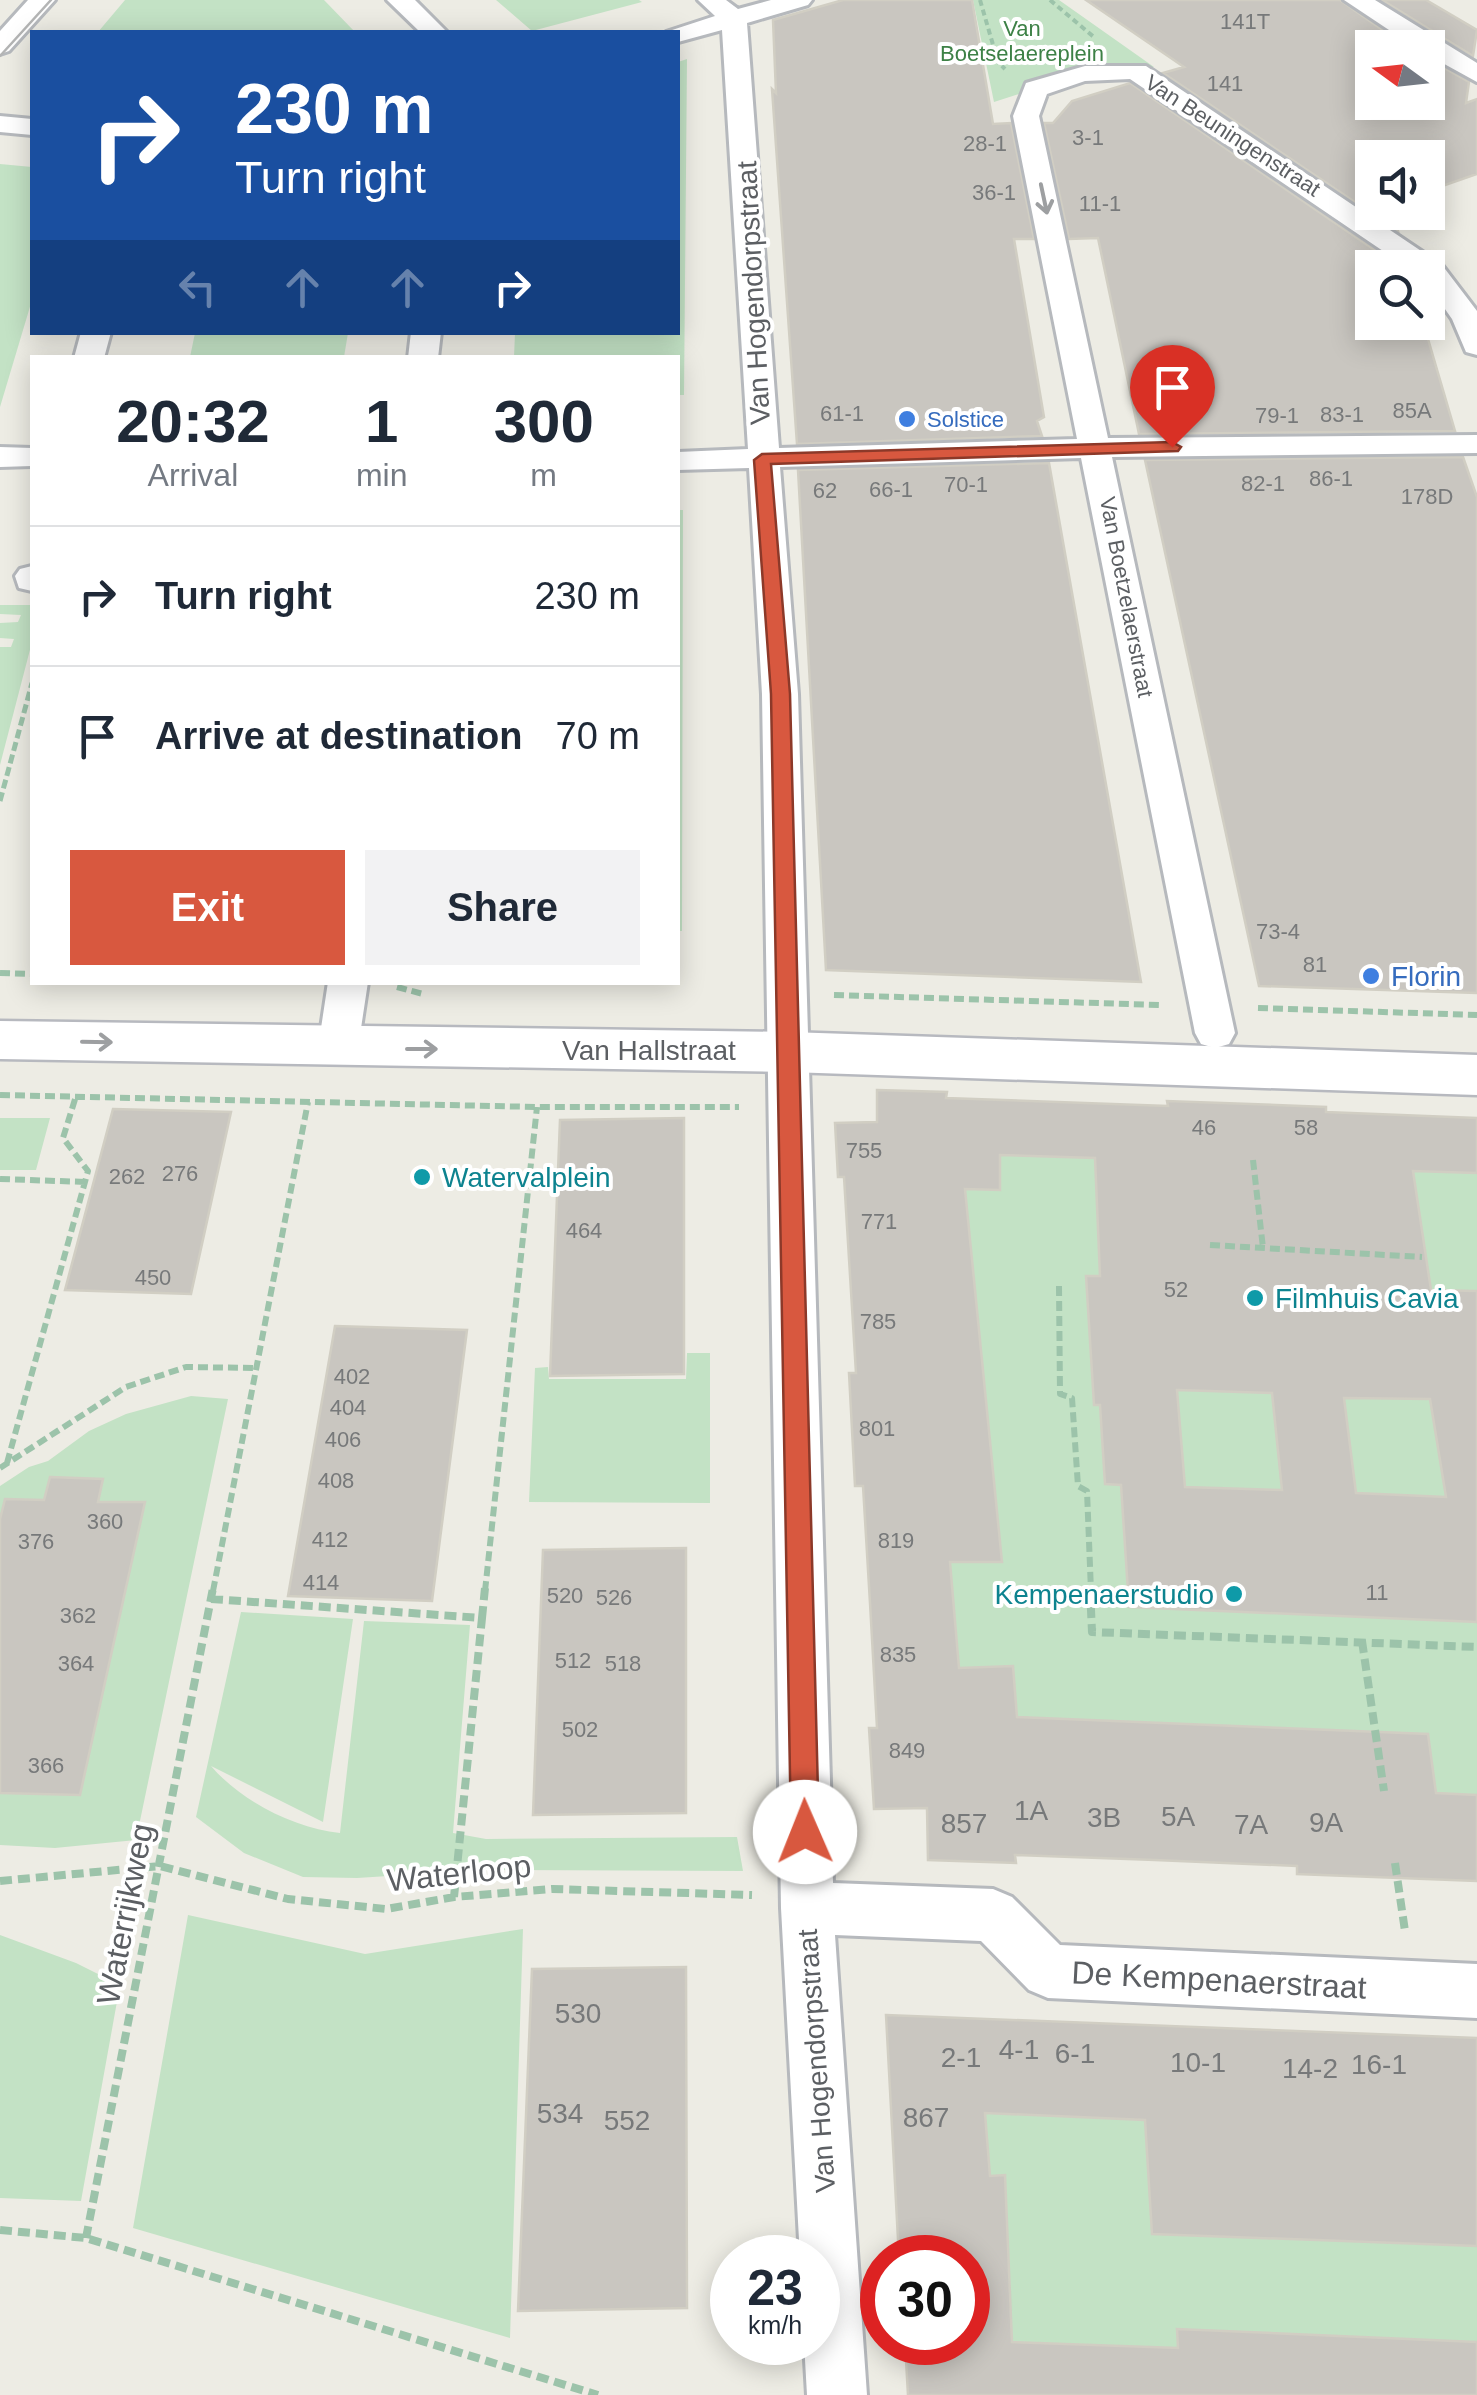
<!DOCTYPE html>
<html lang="en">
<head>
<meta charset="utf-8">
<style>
  :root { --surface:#fff; --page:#f2f2f3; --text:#1f2937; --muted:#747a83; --line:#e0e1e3; --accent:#d8583f }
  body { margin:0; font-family:Helvetica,sans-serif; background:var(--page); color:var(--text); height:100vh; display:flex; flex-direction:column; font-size:38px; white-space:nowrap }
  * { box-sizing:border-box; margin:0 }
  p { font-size:32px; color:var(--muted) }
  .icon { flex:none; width:55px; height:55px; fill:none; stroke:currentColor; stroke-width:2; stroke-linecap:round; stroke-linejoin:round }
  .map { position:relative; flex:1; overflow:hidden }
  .side { position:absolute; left:30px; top:355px; width:650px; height:630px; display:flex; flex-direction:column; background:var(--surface); border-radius:0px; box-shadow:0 5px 25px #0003 }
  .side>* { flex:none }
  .top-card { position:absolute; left:30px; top:30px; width:650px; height:305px; border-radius:0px; box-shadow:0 5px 25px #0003; background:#1a4fa0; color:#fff; overflow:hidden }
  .needle { width:65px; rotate:285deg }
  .fabs { position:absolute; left:1355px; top:30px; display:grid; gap:20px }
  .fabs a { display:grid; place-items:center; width:90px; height:90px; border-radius:0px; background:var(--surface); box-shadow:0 5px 25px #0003; font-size:50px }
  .speed { position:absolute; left:710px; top:2235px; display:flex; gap:20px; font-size:50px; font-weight:700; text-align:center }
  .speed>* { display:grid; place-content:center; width:130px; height:130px; border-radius:50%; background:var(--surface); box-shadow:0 5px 25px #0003; line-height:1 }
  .speed small { font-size:25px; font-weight:400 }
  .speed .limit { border:15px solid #d22; background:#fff; color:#111 }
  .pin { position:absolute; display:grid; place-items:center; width:85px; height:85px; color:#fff; margin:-102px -42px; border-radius:50% 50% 50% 0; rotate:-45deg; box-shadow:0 0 10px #0007 }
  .pin .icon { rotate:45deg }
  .me { position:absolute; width:110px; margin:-55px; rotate:359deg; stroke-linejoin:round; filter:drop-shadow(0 0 8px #0008) }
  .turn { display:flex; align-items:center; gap:35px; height:210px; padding:0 40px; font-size:45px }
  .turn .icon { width:130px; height:130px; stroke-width:2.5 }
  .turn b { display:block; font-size:70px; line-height:85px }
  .lanes { display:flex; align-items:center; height:95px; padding:0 40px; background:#0003; justify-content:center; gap:50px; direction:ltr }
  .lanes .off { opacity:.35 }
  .eta { display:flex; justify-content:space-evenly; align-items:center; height:170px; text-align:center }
  .eta b { font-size:60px; font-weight:700; line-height:70px }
  .cta { display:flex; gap:20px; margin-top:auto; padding:20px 40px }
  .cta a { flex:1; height:115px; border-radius:0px; background:var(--accent); color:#fff; font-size:40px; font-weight:700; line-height:115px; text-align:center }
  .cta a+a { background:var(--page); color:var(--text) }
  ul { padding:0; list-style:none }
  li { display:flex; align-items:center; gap:30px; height:140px; padding:0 40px; border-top:2px solid var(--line) }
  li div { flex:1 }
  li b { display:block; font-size:38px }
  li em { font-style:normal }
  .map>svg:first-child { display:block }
</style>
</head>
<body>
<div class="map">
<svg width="1477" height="2395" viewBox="0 0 1477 2395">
  <rect width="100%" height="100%" fill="#edece4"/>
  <!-- green -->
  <path fill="#c3e2c5" d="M125,0H324L355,32H98Z
    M496,0H639L642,2L532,31Z
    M973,0H1059L1154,67L1071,68L1038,78L1025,92L994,102Z
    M687,59L684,395H678V358L514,357L515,333L678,332V62Z
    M0,164L32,167V300L0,407Z
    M195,333V332L348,333L344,357H190Z
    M678,510H683L682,931H678Z
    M0,605H32V642L0,765V647H11L14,639L0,638V623L18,622L21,615L0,614Z
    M0,1118H50L36,1170H0Z
    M869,1131L1477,1148V1819L921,1792Z
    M687,1353H710V1503L529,1502L535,1368L548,1367L549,1379H686Z
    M191,1396L228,1399L136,1840L55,1848L0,1845V1486L29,1467L48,1461L89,1431L126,1414Z
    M241,1612L353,1619L323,1822L211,1766C241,1801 294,1828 340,1833L364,1621L470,1625L453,1833L486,1839L737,1837L743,1871L482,1870L357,1878L303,1877L244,1853L196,1817Z
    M188,1915L365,1954L523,1929L510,2338L133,2228Z
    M0,1935L76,1963L120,1985L81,2201L0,2198Z
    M1477,2102V2392L971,2376L968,2258L953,2104Z"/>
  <!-- building -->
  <path fill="#c9c6c0" stroke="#d1cec3" stroke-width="2.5" fill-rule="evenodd" d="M843,0H972L993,124L1011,123L1034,239H1014L1044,417L1037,421L1042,436L797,444L772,89L776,93L773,20Z
    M1086,0H1340L1408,48H1372V102H1428V59L1469,82L1466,103L1477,99V174L1428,191V158H1372V212H1393L1398,231L1163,73L1184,67Z
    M1382,0H1426L1477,30L1473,56Z
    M1130,83L1401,268H1372V322H1423L1455,431L1139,434L1098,238L1069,239L1044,123H1053L1072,101Z
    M1463,457L1477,497V993L1259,986L1145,460Z
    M1049,463L1141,982L826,970L798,470Z
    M877,1090L947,1092L946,1098L1168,1106L1167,1101L1276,1105L1326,1107V1112L1477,1118V1173L1413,1171L1431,1290L1477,1291V1622L1129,1607L1121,1485L1105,1484L1100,1405H1094L1086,1276H1100L1095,1158L1000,1155V1190L965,1189L1002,1562H950L959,1668L1013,1666L1017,1717L1428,1734L1436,1793L1477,1795V1881L1297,1874V1866L1155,1860L1015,1855L1016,1863L928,1860L927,1808L874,1809L869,1728H877L870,1603L863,1486H855L849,1373H856L844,1177H838L835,1123L877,1122ZM1177,1390L1272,1393L1282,1490L1185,1487ZM1344,1398L1430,1399L1446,1497L1356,1493Z
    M113,1109L231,1112L191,1294L65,1290Z
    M684,1118V1374L550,1376L560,1120Z
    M335,1326L467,1330L432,1601L288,1596Z
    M50,1477L103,1479L98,1502H145L80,1795L0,1793V1519L5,1499L44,1500Z
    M686,1548V1813L533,1815L543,1550Z
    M686,1967L687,2308L518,2311L532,1969Z
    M886,2015L1477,2038V2246L1152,2234L1145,2120L985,2113L990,2176L1005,2175L1012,2342L1178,2348L1177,2329L1477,2342V2395H908L905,2342H968V2258H899Z"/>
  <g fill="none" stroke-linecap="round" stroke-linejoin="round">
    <defs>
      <path id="street" d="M28,0H55L9,51L0,54V31Z
        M387,0H415L447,32H420Z
        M698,0H726L738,9L771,0H812L808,5L747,23L779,448L1077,439L1013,116L1026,83L1085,66H1146L1442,265L1477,311V355L1466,352L1452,319L1428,285V268H1408L1130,79L1085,81L1047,94L1039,116L1108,438L1477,435V453L1112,457L1235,1033L1229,1044L1215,1048L1201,1044L1195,1033L1081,458L780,467L798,694L833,1883L993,1889L1012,1897L1060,1945L1477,1964V2018L1048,1998L1029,1990L981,1941L835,1935L867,2395H807L804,2342H818V2258H800L781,1908L762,694L749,468L678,470V452L748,449L722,30L678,42V32H666L715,16Z
        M1344,0H1375L1477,63V82L1428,55V48H1416Z
        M0,116L32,119V135L0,132Z
        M81,332H111L104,358H74Z
        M411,332H441L438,358H408Z
        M0,447L32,448V466L0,467Z
        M32,566V591L19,588L15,576L20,569Z
        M328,982H368L358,1048L352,1059L338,1063L324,1059L318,1048Z"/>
      <path id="secondary" d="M0,1021L789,1032L1477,1055V1095L789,1072L0,1059Z"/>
    </defs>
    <!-- street casing -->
    <use href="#street" stroke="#b6b9bd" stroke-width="6"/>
    <!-- secondary casing -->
    <use href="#secondary" stroke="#b7b9bf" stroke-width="5"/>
    <!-- path-far3 -->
    <path stroke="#9cc3aa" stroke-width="4" stroke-dasharray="6 4" stroke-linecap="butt" d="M980,0L998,62L1005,69
      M1050,0L1095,38"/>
    <!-- path-far2 -->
    <path stroke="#9cc3aa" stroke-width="5" stroke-dasharray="9 4" stroke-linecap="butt" d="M0,801L32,683"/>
    <!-- path-far1 -->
    <path stroke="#9cc3aa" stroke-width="6" stroke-dasharray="10 5" stroke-linecap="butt" d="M0,973L32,974
      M397,987L423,994
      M834,995L1161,1005
      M1258,1008L1477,1015
      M0,1095L537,1107H739
      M1253,1160L1263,1248
      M0,1179L86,1182
      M1210,1245L1422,1257
      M1059,1286L1060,1394L1072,1398L1078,1486L1087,1491L1091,1591
      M7,1463L88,1171L63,1138L76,1096
      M0,1468L126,1387L186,1367L256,1368
      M213,1591L308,1102
      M485,1591L537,1107"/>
    <!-- path -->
    <path stroke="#9cc3aa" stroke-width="8" stroke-dasharray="12 6" stroke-linecap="butt" d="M1090,1588L1092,1632L1477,1647
      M211,1599L482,1618L454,1897
      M482,1618L485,1588
      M1362,1641L1384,1791
      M1395,1863L1405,1931
      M0,1881L160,1866L288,1899L386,1909L454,1897L552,1889L752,1895
      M0,2230L86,2238L598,2395
      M86,2238L213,1588"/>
    <!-- street -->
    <use href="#street" fill="#fff" fill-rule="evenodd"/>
    <!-- secondary -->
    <use href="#secondary" fill="#fff" fill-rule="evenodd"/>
    <!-- tram -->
    <path stroke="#b4b5b5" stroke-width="2.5" d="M0,56L51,0"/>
  </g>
  <!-- one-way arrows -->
  <defs><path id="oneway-shaft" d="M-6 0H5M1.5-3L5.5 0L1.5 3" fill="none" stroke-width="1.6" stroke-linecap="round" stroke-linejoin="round" transform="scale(2.5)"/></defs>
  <g stroke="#9d9fa1">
    <use href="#oneway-shaft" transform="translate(1044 199) rotate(78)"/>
    <use href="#oneway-shaft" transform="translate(97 1042) rotate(1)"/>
    <use href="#oneway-shaft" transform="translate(422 1049)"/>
  </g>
  <!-- route -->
  <path fill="#d8583f" stroke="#8c3929" stroke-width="2.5" d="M1172,442L1181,447L1178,451L771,464L790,694L819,1832L815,1841L805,1845L795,1841L791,1832L771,694L754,460L762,454Z"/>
  <!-- markers -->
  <g fill="#3f7fe0" stroke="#fff" stroke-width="4">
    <circle cx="907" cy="419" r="10"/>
    <circle cx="1371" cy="976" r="10"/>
  </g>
  <g fill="#0f9aa8" stroke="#fff" stroke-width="4">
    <circle cx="422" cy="1177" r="10"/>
    <circle cx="1255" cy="1298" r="10"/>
    <circle cx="1234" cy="1594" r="10"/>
  </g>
  <g text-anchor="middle" stroke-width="8" stroke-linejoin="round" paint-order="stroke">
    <!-- number labels -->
    <g font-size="22" fill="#77797a">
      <text x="1245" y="29">141T</text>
      <text x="1225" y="91">141</text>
      <text x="1088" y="145">3-1</text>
      <text x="985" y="151">28-1</text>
      <text x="994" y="200">36-1</text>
      <text x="1100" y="211">11-1</text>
      <text x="1412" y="418">85A</text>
      <text x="842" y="421">61-1</text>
      <text x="1342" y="422">83-1</text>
      <text x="1277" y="423">79-1</text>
      <text x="1331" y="486">86-1</text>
      <text x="1263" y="491">82-1</text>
      <text x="966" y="492">70-1</text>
      <text x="891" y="497">66-1</text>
      <text x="825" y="498">62</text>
      <text x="1427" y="504">178D</text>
      <text x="1278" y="939">73-4</text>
      <text x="1315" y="972">81</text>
      <text x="1204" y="1135">46</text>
      <text x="1306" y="1135">58</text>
      <text x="864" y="1158">755</text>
      <text x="180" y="1181">276</text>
      <text x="127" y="1184">262</text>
      <text x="879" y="1229">771</text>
      <text x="584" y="1238">464</text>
      <text x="153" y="1285">450</text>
      <text x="1176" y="1297">52</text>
      <text x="878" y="1329">785</text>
      <text x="352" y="1384">402</text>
      <text x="348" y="1415">404</text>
      <text x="877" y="1436">801</text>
      <text x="343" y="1447">406</text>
      <text x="336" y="1488">408</text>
      <text x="105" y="1529">360</text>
      <text x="330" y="1547">412</text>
      <text x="896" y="1548">819</text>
      <text x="36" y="1549">376</text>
      <text x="321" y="1590">414</text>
      <text x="1377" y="1600">11</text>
      <text x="565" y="1603">520</text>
      <text x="614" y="1605">526</text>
      <text x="78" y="1623">362</text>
      <text x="898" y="1662">835</text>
      <text x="573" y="1668">512</text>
      <text x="76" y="1671">364</text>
      <text x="623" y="1671">518</text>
      <text x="580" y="1737">502</text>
      <text x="907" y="1758">849</text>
      <text x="46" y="1773">366</text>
    </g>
    <!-- far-park labels -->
    <g font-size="22" fill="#3d8146" stroke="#fff">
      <text x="1022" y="36">Van<tspan x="1022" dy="25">Boetselaereplein</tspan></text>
    </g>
    <!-- far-street labels -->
    <g font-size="22" fill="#5c5f63" stroke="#fff">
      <text transform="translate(1233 135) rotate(33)" y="8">Van Beuningenstraat</text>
      <text transform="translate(1127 597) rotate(79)" y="8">Van Boetzelaerstraat</text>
    </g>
    <!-- far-shop labels -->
    <g font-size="22" fill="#366cbe" stroke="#fff" text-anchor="start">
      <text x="927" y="427">Solstice</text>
    </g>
    <!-- street labels -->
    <g font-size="28" fill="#5c5f63" stroke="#fff">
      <text transform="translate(753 293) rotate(-93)" y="10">Van Hogendorpstraat</text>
      <text x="649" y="1060">Van Hallstraat</text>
      <text transform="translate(816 2061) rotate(-94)" y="10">Van Hogendorpstraat</text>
    </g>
    <!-- shop labels -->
    <g font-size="28" fill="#366cbe" stroke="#fff" text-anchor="start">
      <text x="1391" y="986">Florin</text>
    </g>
    <!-- culture labels -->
    <g font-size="28" fill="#0d838f" stroke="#fff" text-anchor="start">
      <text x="442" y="1187">Watervalplein</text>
      <text x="1275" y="1308">Filmhuis Cavia</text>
      <text x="1214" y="1604" text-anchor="end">Kempenaerstudio</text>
    </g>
    <!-- near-number labels -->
    <g font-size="28" fill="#77797a">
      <text x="1031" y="1820">1A</text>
      <text x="1178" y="1826">5A</text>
      <text x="1104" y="1827">3B</text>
      <text x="1326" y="1832">9A</text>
      <text x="964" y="1833">857</text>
      <text x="1251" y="1834">7A</text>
      <text x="578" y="2023">530</text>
      <text x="1019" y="2059">4-1</text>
      <text x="1075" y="2063">6-1</text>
      <text x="961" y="2067">2-1</text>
      <text x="1198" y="2072">10-1</text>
      <text x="1379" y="2074">16-1</text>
      <text x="1310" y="2078">14-2</text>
      <text x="560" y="2123">534</text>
      <text x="926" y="2127">867</text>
      <text x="627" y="2130">552</text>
    </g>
    <!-- near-street labels -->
    <g font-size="32" fill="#5c5f63" stroke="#fff">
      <text transform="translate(459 1873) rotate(-6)" y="11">Waterloop</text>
      <text transform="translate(125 1914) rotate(-79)" y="11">Waterrijkweg</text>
      <text transform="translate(1219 1980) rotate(3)" y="11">De Kempenaerstraat</text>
    </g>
  </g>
</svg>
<div class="fabs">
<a><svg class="needle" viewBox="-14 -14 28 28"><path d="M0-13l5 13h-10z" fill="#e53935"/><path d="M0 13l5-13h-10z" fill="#747a83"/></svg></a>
<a><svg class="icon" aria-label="sound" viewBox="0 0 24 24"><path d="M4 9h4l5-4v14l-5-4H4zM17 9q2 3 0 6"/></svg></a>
<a><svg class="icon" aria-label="search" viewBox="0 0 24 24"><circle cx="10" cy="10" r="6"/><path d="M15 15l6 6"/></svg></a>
</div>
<div class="speed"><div>23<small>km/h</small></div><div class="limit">30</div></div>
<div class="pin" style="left:1172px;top:447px;background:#d93025"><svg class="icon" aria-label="arrive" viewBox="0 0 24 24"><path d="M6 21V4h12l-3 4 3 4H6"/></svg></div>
<svg class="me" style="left:805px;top:1832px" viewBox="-20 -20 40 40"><circle r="19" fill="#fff"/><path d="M0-13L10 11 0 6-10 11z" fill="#d8583f"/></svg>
<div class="top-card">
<div class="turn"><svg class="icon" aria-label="right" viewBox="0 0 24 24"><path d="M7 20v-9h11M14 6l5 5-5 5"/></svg><div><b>230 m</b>Turn right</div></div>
<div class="lanes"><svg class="icon off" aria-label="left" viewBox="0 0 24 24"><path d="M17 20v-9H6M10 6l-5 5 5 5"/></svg><svg class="icon off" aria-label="ahead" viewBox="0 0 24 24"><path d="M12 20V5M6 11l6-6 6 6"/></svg><svg class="icon off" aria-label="ahead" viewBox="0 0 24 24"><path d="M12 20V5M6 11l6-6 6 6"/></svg><svg class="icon" aria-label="right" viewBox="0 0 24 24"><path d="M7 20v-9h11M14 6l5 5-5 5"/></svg></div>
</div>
<section class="side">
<div class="eta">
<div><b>20:32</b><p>Arrival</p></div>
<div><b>1</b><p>min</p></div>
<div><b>300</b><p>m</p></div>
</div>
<ul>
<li><svg class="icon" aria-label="right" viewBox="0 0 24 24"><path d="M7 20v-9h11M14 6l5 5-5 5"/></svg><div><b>Turn right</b></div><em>230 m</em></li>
<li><svg class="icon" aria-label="arrive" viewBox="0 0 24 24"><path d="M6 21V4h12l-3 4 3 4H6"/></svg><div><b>Arrive at destination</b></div><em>70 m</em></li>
</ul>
<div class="cta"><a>Exit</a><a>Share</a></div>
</section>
</div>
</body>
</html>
